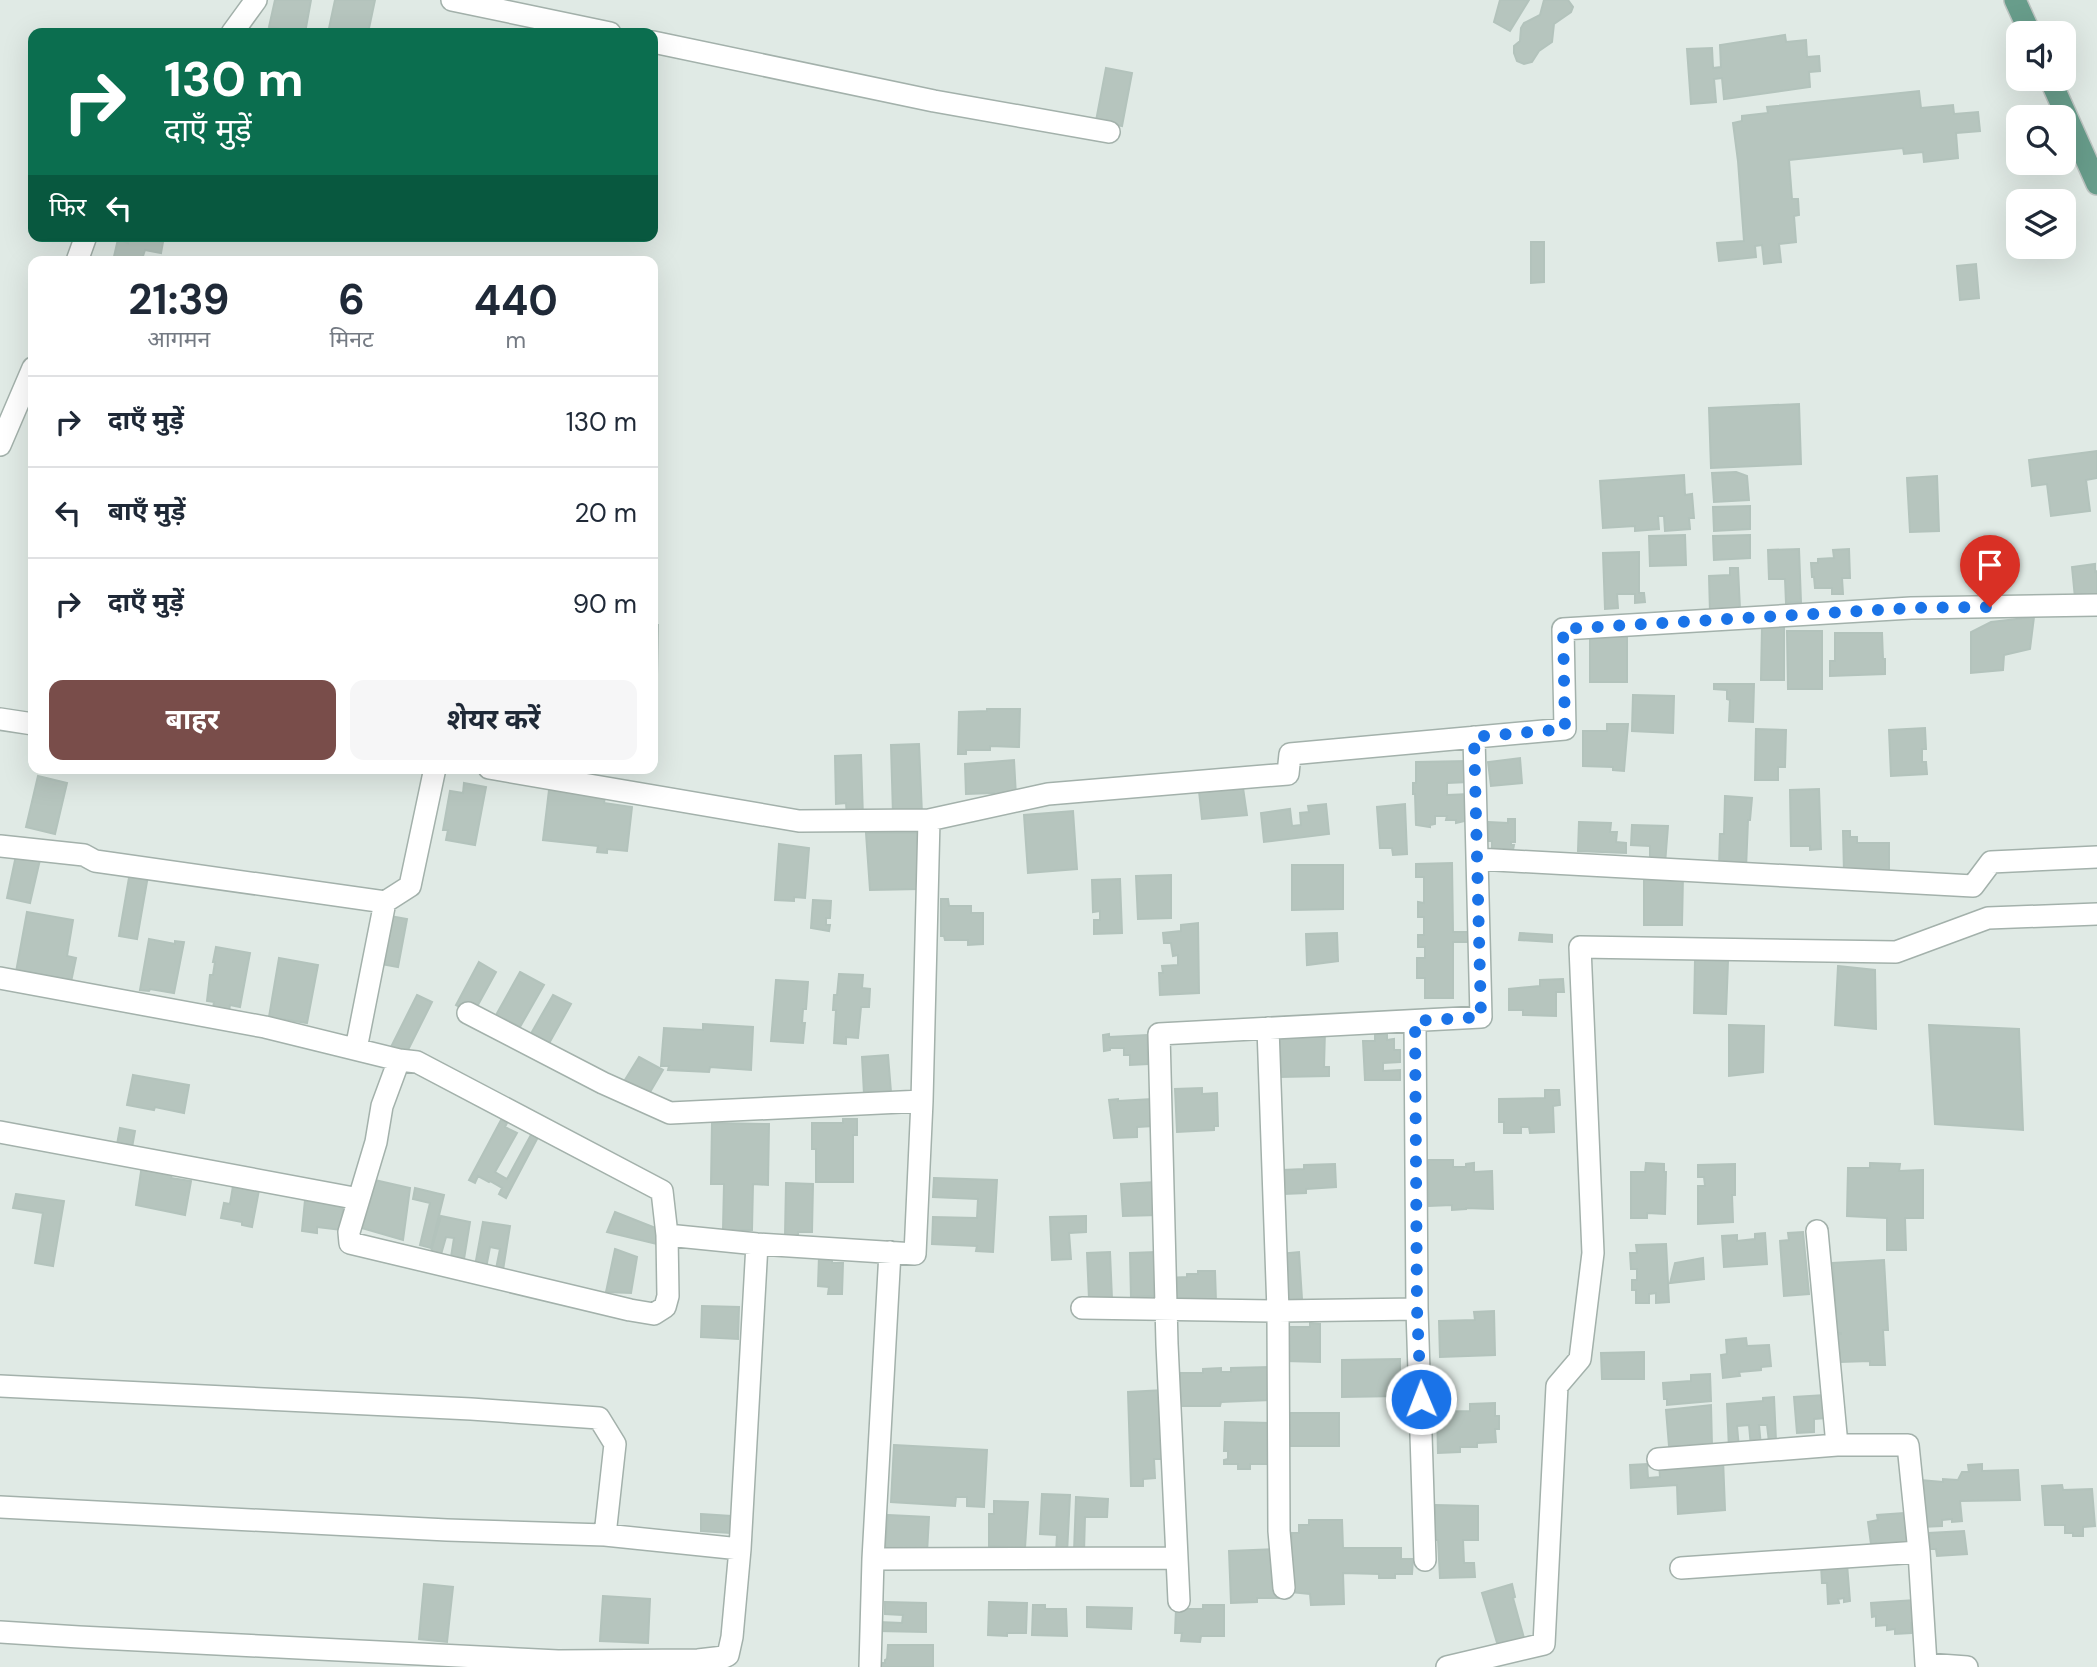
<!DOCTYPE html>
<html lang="hi">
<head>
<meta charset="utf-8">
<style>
  :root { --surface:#fff; --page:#f6f6f7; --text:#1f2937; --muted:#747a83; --line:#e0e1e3; --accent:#794d4a }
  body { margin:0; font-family:"DM Sans","Noto Sans Devanagari",sans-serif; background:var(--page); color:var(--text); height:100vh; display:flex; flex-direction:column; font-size:26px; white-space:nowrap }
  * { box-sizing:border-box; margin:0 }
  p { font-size:23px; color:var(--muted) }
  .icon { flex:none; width:38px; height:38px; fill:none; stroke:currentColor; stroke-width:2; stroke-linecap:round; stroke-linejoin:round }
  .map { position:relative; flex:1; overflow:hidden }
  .side { position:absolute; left:28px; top:256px; width:630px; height:518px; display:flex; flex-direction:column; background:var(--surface); border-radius:14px; box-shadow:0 7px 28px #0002 }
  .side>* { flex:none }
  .guide { position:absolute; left:28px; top:28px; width:630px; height:214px; border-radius:14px; box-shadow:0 7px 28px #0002; background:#0b6e4f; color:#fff; overflow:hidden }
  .buttons { position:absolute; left:2006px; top:21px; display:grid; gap:14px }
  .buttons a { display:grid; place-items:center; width:70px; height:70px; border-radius:14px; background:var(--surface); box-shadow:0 7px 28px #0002; font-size:35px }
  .pin { position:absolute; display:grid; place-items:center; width:60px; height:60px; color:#fff; margin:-72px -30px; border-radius:50% 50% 50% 0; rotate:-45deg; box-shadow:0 0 7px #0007 }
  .pin .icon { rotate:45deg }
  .me { position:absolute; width:77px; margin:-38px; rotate:359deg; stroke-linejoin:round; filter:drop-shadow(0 0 5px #0008) }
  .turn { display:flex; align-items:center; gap:24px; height:147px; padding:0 21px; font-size:32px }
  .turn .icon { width:91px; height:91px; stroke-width:2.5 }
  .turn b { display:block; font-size:49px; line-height:60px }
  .then { display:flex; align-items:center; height:66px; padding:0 21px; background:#0003; gap:14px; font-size:26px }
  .eta { display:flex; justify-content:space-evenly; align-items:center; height:119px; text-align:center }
  .eta b { font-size:42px; font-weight:700; line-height:49px }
  .action { display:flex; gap:14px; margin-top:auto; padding:14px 21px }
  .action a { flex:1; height:80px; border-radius:14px; background:var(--accent); color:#fff; font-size:28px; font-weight:700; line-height:80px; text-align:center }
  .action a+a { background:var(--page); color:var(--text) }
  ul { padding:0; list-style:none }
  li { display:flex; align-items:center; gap:21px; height:91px; padding:0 21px; border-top:2px solid var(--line) }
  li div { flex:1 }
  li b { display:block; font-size:26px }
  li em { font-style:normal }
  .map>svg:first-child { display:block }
</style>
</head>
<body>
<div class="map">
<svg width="2097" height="1667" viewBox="0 0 2097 1667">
  <rect width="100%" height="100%" fill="#e0eae5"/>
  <!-- building -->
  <path fill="#b6c5be" stroke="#b3c3bc" stroke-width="2" d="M275,0H311L305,33L269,27Z
    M335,0H375L368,33H328Z
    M1500,0H1529L1510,31L1494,22Z
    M1568,0L1573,7L1571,12L1554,24L1552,42L1539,51L1532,62L1524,64L1517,61L1514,53V46L1520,41L1521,28L1524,23L1540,15L1544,0Z
    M1785,35L1786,42L1806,40L1807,57L1819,56L1820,71L1809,72L1810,87L1724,99L1722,78L1714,79L1716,102L1691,104L1687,49L1712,48L1713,68L1721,67L1720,45Z
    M1106,68L1132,73L1122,126L1096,121Z
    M1919,91L1921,108L1953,105L1954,114L1978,112L1980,131L1956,133L1958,158L1924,162L1923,152L1904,154L1903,148L1789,160L1792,199H1798L1799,215L1794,216L1796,242L1779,244L1781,262L1764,264L1762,245L1755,246L1756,257L1719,261L1717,243L1744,241L1738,161L1733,123L1742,121V116L1768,113L1767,107Z
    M129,236L163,242L161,253L145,250L142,259L160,261H113L118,239L128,243Z
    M1531,242H1544V282L1531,283Z
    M1976,264L1979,298L1960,300L1957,266Z
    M1799,404L1801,464L1711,468L1709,408Z
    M2097,451V478L2086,480L2090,511L2051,516L2047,484L2032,486L2029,460Z
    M1736,472L1747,476L1749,500L1714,502L1712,473Z
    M1684,475L1685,495L1692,494L1694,518H1689L1690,529L1665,531L1664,516H1658L1659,529L1635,531V526L1603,528L1600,481Z
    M1937,476L1939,531L1910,532L1907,478Z
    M1750,506V529L1714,531L1713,507Z
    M1685,535L1686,565L1650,566L1649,536Z
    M1750,535V558L1714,560L1713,536Z
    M1799,549L1801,602L1786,603L1785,579H1769L1768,550Z
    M1849,549L1850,578H1842L1843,594H1832V588H1815L1814,577H1812L1811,563H1818V559L1834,558L1833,550Z
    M1639,552V593H1644L1645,602L1635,603V594H1617L1618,608L1605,609L1603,553Z
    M2095,564V572L2097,571V596L2075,598L2072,567Z
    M1730,568H1738L1740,609L1710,612L1709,576L1730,575Z
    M2034,617L2030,649L2004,655L2003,670L1971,673V632L1991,622Z
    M653,625H658L657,675H653Z
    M1762,626H1784V680H1761Z
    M1787,631H1822V689H1788Z
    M1835,633H1882L1883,659H1885V674L1830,676V661H1835Z
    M1590,634H1627V682H1590Z
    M1714,684H1754L1753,722L1729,721L1730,700L1727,699V690L1714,689Z
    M1633,695L1674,696L1673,733L1632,731Z
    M987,709H1020L1019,747L990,746V750H966V754H958L959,712L987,711Z
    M1607,724H1628L1624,771L1613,770V767L1583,766V731H1607Z
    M1925,728L1926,749H1922V762H1926L1927,774L1891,776L1889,730Z
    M1756,729L1786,730L1785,767H1778V780H1755Z
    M919,744L922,814L893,815L891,745Z
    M861,755L863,818H847L846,803L836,804L835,756Z
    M1520,758L1522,783L1491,786L1488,762Z
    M1014,760L1016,796L994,797V793L966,794L965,764Z
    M1468,761V782L1447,783V795L1469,794V820L1456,823V820H1446L1447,816H1435V824L1430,825V827L1416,825L1415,794H1413V783H1416V762Z
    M38,776L67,783L55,834L26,827Z
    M1242,781L1247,815L1202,819L1199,791Z
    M464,783L486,787L475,845L446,840L448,830H443L450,791L463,793Z
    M1819,789L1821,849L1810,850V846H1791L1790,790Z
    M549,790L605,797L604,803L632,807L627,851L607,849V853L597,852L598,846L543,840Z
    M1725,796L1752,798L1750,820H1748L1746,869L1719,867L1720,834H1724Z
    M1326,804L1329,834L1264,842L1261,813L1290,809L1292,826L1301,825L1300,813L1309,812L1308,806Z
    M1405,804L1407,854L1393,855L1392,848H1380L1377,807Z
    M1073,811L1077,869L1028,873L1024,815Z
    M1508,819H1515V842H1511V845H1514L1513,850L1492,848V841H1489V822L1508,823Z
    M1579,822L1611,823L1610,832H1617L1616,842L1626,843V853L1578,851Z
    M1632,825L1668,826L1665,864L1650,863V846L1631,845Z
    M1843,831H1850V837H1857V843H1889V871L1844,873Z
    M866,833H919L920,889L870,890Z
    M779,844L809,848L805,898L794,897V901L775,900Z
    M18,846L42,851L30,903L7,898Z
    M1452,863L1453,932H1474V942H1453V998H1425V978H1417V958H1425V947H1418V935H1424V917H1418V902L1424,903V877H1416V864Z
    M1292,865H1343V909L1292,910Z
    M131,866L149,870L137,939L119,936Z
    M1171,875V918L1138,919L1136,876Z
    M1644,875H1683L1682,925H1644Z
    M1120,879L1122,933L1094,934V920H1100V911L1093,912L1092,880Z
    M941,899H948L949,906H971V913H983V944L968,945V940H945L944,936H941Z
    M813,900L831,901L830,918H826V925H830L829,931L811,928Z
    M27,912L73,920L67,956L76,958L71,982L16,972Z
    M390,916L407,919L398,967L381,964Z
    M1198,923L1199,993L1160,995L1159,973H1163L1162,966L1178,965V955L1173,956L1171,943H1164L1163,933L1181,931V925Z
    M1337,933L1338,961L1307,965L1306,934Z
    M1520,933L1552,935V942L1519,940Z
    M149,939L175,944V941L184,942L174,993L150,989L149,991L140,990Z
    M216,947L250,953L240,1007L230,1005L229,1011L213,1008L214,1002L207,1001L210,975H213L215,962H213Z
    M279,958L318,965L307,1023L269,1017Z
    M1695,960L1728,961L1726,1014L1694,1013Z
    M479,962L496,972L473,1014L456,1005Z
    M1838,966L1875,970L1876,1029L1835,1025Z
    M520,972L544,985L520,1027L505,1019L503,1022L495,1017Z
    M839,974L863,975L862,988L870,989L869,1007H861L858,1038L846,1037V1044L834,1043L836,1010H833L834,995H837Z
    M1563,979L1564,992H1556V1016L1523,1015V1010H1509V989L1540,986V980Z
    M776,980L808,982L806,1009H803L802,1023H805L803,1043L771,1041Z
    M417,995L432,1002L405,1056L390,1049Z
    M553,995L571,1004L547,1047L529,1037Z
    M703,1024L753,1027L751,1070L710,1067L709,1072L668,1070L669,1066H661L664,1028L703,1030Z
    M1729,1025L1764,1026L1763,1072L1729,1076Z
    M1929,1025L2019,1029L2023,1130L1935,1124Z
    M1325,1030L1324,1067H1329V1076L1279,1077L1273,1059H1281L1280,1052L1275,1053L1274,1033Z
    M1109,1034V1037L1147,1035L1148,1064L1130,1065V1055H1124V1048H1110V1050L1104,1051L1103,1035Z
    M1375,1034H1387V1040L1394,1039V1050H1400V1062L1383,1063V1071L1400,1070V1080H1365L1363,1041H1375Z
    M888,1055L891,1092L864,1094L862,1057Z
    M639,1057L663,1070L646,1099L620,1088Z
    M133,1075L189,1085L184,1113L155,1107L154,1110L127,1105Z
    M1202,1088V1094L1217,1093L1218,1126H1214V1130L1177,1132L1175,1089Z
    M1545,1090H1559L1560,1105L1553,1106L1554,1132L1530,1133L1529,1127H1521V1133H1504V1122H1499V1099L1545,1098Z
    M1118,1099V1101L1152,1099L1153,1126L1137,1127V1137L1114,1138L1109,1100Z
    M843,1119H857V1135H853V1182H816V1149H812V1123H843Z
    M501,1120L507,1123L505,1127L517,1133L495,1172L507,1179L532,1133L538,1137L506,1198L499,1194L502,1188L490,1181L489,1182L478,1176L475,1183L469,1180Z
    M712,1123L769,1124L768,1185L753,1184L752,1230H723L724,1184H711Z
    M120,1128L135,1131L131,1153L116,1150Z
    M1428,1160H1453V1167H1466V1164L1474,1163V1172L1492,1171L1493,1209L1466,1208V1209L1452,1210V1205L1429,1206Z
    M1646,1163L1664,1164V1172H1666L1665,1214L1647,1213V1218H1631V1172H1645Z
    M1870,1163L1900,1164L1899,1171L1923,1170V1218H1905L1906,1250H1887V1218L1847,1216L1848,1168H1870Z
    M1335,1164L1336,1187L1306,1189V1193L1284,1194L1283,1170L1304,1169V1165Z
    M1735,1164V1195H1732L1733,1222L1698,1224V1186H1705L1704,1177H1698V1165Z
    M142,1165L172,1174L171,1178L191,1181L185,1215L136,1205Z
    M366,1178L410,1188L403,1240L355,1226Z
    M934,1178L997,1180L993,1252L976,1251L977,1246L932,1244L933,1217L977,1218L978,1199L933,1197Z
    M1156,1182L1158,1215L1123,1216L1121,1184Z
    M786,1183L813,1184L812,1232H798V1236H785Z
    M233,1186L259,1190L252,1227L242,1225V1222L221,1218L224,1203L230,1204Z
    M415,1188L444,1195L431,1248L420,1245L430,1203L413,1199Z
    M16,1194L64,1201L53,1266L35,1263L43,1213L13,1208Z
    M305,1200L343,1205L341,1230L317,1227V1233L302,1231Z
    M615,1212L658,1229L657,1244L607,1232Z
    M441,1216L470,1222L464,1259L451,1257L454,1238L446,1237L440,1258L430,1255Z
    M1086,1216V1232L1069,1233L1071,1259L1052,1260L1050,1217Z
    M483,1222L510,1226L503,1270L496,1269L500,1249L490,1247L486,1268L475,1266Z
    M1803,1232L1809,1294L1784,1296L1780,1241L1789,1240L1788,1233Z
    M1765,1233L1767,1264L1724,1267L1722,1236L1737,1235V1241L1755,1239V1234Z
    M1666,1244L1669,1302L1656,1303V1293L1649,1294V1303H1636V1290H1632V1280H1637V1269H1631L1630,1253H1637L1636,1245Z
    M615,1249L637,1257L631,1293L606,1292Z
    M1110,1252L1112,1299H1089L1087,1253Z
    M1156,1252L1157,1296L1131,1297L1130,1253Z
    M1299,1252L1302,1299L1284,1300L1280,1254Z
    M819,1256L832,1257V1263H843L842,1294H828L829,1287L818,1286Z
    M1703,1258L1704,1279L1670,1283L1675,1263Z
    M1884,1260L1888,1330H1883L1885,1365H1870V1361L1840,1362L1839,1351H1836L1835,1335L1841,1334V1333H1832L1836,1318L1833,1263Z
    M1198,1271H1215L1216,1302L1168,1307V1278L1187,1277V1274H1198Z
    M702,1306L739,1307L738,1339L701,1337Z
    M1494,1311L1495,1355L1440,1357L1439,1321L1475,1320L1474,1312Z
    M1310,1323L1320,1324V1362L1286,1361V1327H1310Z
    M1746,1338L1747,1346L1769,1345L1771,1366L1761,1367V1370L1739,1372L1740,1376L1723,1378L1721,1355L1727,1354L1726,1340Z
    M1644,1352V1379H1602L1601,1353Z
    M1400,1359V1396L1342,1397V1360Z
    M1270,1367L1271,1400L1221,1402L1220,1406H1180V1373H1203V1369L1221,1368V1372H1231V1368Z
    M1710,1374L1711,1401L1667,1405V1399H1664L1663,1383L1691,1381V1375Z
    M1164,1390L1166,1459H1154L1155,1478L1143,1479V1486H1131L1128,1392Z
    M1825,1395L1826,1418L1814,1419V1432L1797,1433L1794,1397Z
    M1774,1397L1776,1441L1769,1442L1767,1425H1759L1761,1446L1751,1447L1749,1425L1737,1426L1739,1448L1729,1449L1727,1404L1763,1401V1398Z
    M1495,1403V1416H1499V1429H1495L1496,1442L1477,1443V1447H1460V1452L1438,1453L1437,1412L1470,1411V1404Z
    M1711,1405L1712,1446H1669L1666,1410Z
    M1285,1413H1339V1446H1285Z
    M1225,1422L1271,1423V1464H1250V1469H1238V1464H1224V1460L1228,1459V1451H1224Z
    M894,1445L987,1450L984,1507L967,1506V1497H956L955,1506L891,1502Z
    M1723,1458L1725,1510L1678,1514L1677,1485L1631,1488L1630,1465L1647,1464L1648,1478L1660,1477L1659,1463Z
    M1982,1464V1471L2018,1470L2020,1500L1960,1501L1962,1521L1952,1522V1519L1942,1520V1526L1921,1527V1480L1943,1482V1479L1958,1480L1962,1472H1969L1968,1465Z
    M2062,1485L2063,1490L2092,1489L2095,1526L2083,1527V1536H2073V1533H2065V1525H2045L2042,1486Z
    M1042,1494L1070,1495L1067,1553H1056L1057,1535L1040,1534Z
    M1076,1497L1108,1499L1107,1517H1085L1084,1552H1074Z
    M994,1501L1028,1502L1025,1548L989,1546V1514H994Z
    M1435,1505L1478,1506V1540H1463L1464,1563H1474L1475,1577L1440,1578L1438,1540H1429V1530H1435Z
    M1904,1513L1910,1549L1877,1553L1876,1543L1871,1544L1868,1522L1878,1520L1877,1515Z
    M701,1514L731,1516L730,1533L701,1531Z
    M888,1515L929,1517L927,1553L885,1551Z
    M1309,1520H1342L1343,1548H1401V1559H1413L1412,1574H1395V1578H1379V1574L1343,1573L1344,1604L1311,1605L1310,1594L1291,1592L1292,1533H1299V1525H1309Z
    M1964,1531L1967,1554L1937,1556L1936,1549H1930L1929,1533Z
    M1276,1549L1278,1598H1257V1602L1231,1603L1229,1551Z
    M1847,1564L1850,1601L1844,1602V1598L1838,1599L1839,1603L1828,1604L1827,1583H1822L1821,1565Z
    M424,1584L453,1587L447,1642L419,1639Z
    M1512,1584L1515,1597L1513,1598L1524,1638L1498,1646L1482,1593Z
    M603,1596L650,1599L648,1643L600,1641Z
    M1915,1600L1916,1623H1911V1633L1895,1634V1629L1887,1630V1625L1876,1626V1616L1872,1617L1871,1603Z
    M885,1602L926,1603V1632L878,1631L879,1622L902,1623L903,1615L885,1614Z
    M989,1602L1027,1603L1026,1633H1007V1636L988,1635Z
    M1033,1605H1045V1609H1066L1067,1636L1032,1635Z
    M1203,1605H1224V1636H1201L1200,1642L1181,1641L1182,1633H1175L1176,1609H1203Z
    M1087,1607L1132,1608L1131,1629L1087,1627Z
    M888,1645H933V1667H879V1663H885V1660L887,1659Z"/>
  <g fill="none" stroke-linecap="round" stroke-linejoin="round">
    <defs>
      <path id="minor" d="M452,0L610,33
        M232,33L256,0
        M653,42L934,101L1109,132
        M77,261L86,236
        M0,445L33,368
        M0,719L33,724
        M489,768L799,821L929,820
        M0,846L84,855L95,861L385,902L410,886L435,768
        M1477,859L1973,886L1991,862L2097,857
        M0,978L265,1027L399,1060L417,1062L662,1191L667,1235L757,1244L915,1254L922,1101L929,820L1048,794L1288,774L1290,754L1565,729L1563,629L1911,608L2097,605
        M468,1013L603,1083L670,1113L922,1101
        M1415,1021L1417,1309L1425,1560
        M1268,1028L1278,1311L1279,1531L1284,1588
        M356,1049L385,902
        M399,1060L382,1106L376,1142L349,1232L350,1243L630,1310L654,1314L665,1307L668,1296L667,1235
        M0,1132L359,1199
        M1817,1231L1837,1445
        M1082,1308L1278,1311L1417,1309
        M0,1386L471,1409L599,1418L615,1444L605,1535
        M1658,1459L1837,1445H1908L1919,1552L1926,1664L1967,1667
        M0,1507L447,1530L605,1535L740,1549
        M873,1559L1177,1558
        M1681,1568L1919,1552
        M1179,1601L1167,1344L1159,1034L1481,1017L1474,737
        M0,1632L79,1637L558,1661L698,1660L724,1657L728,1655L732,1637L740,1549L757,1244
        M870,1667L873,1559L890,1252
        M1447,1667L1544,1644L1557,1386L1580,1359L1593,1253L1580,947L1896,952L1988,918L2097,914"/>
      <path id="major" d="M2015,0L2030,33
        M2050,79L2097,184"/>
    </defs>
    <!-- minor casing -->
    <use href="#minor" stroke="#a3b1ab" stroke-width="24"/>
    <!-- major casing -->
    <use href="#major" stroke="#bdc4c1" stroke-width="24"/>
    <!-- minor -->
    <use href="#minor" stroke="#fff" stroke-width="21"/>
    <!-- major -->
    <use href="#major" stroke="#689d8b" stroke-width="21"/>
  </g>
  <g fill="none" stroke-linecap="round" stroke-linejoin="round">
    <!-- route -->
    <path stroke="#1a73e8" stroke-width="12" stroke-dasharray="0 21.6" d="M1421,1399L1417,1309L1415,1021L1481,1017L1474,737L1565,729L1563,629L1911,608L1990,607"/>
  </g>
</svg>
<div class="buttons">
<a><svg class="icon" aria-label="sound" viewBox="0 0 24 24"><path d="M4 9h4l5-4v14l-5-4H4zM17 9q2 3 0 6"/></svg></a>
<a><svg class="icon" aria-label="search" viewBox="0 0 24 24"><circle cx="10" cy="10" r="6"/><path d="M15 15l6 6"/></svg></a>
<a><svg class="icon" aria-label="layers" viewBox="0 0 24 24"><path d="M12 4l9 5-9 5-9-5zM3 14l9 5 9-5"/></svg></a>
</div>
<div class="pin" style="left:1990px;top:607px;background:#d93025"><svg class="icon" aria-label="arrive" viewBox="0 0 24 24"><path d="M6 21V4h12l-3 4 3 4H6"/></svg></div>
<svg class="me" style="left:1421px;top:1399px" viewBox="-20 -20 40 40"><circle r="17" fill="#1a73e8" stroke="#fff" stroke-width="3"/><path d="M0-11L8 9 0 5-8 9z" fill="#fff"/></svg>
<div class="guide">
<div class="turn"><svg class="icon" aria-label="right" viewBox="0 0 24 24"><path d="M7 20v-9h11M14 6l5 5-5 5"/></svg><div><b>130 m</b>दाएँ मुड़ें</div></div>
<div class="then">फिर<svg class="icon" aria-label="left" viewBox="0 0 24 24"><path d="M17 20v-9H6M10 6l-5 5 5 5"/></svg></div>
</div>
<section class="side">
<div class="eta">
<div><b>21:39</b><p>आगमन</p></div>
<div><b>6</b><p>मिनट</p></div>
<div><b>440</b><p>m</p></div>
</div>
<ul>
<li><svg class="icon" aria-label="right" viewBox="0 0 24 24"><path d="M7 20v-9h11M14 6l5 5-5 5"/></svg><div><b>दाएँ मुड़ें</b></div><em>130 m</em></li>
<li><svg class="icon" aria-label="left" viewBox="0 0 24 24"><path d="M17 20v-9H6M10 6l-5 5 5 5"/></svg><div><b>बाएँ मुड़ें</b></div><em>20 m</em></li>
<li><svg class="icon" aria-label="right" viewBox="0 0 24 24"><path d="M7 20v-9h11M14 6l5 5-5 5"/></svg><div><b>दाएँ मुड़ें</b></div><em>90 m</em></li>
</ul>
<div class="action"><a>बाहर</a><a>शेयर करें</a></div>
</section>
</div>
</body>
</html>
